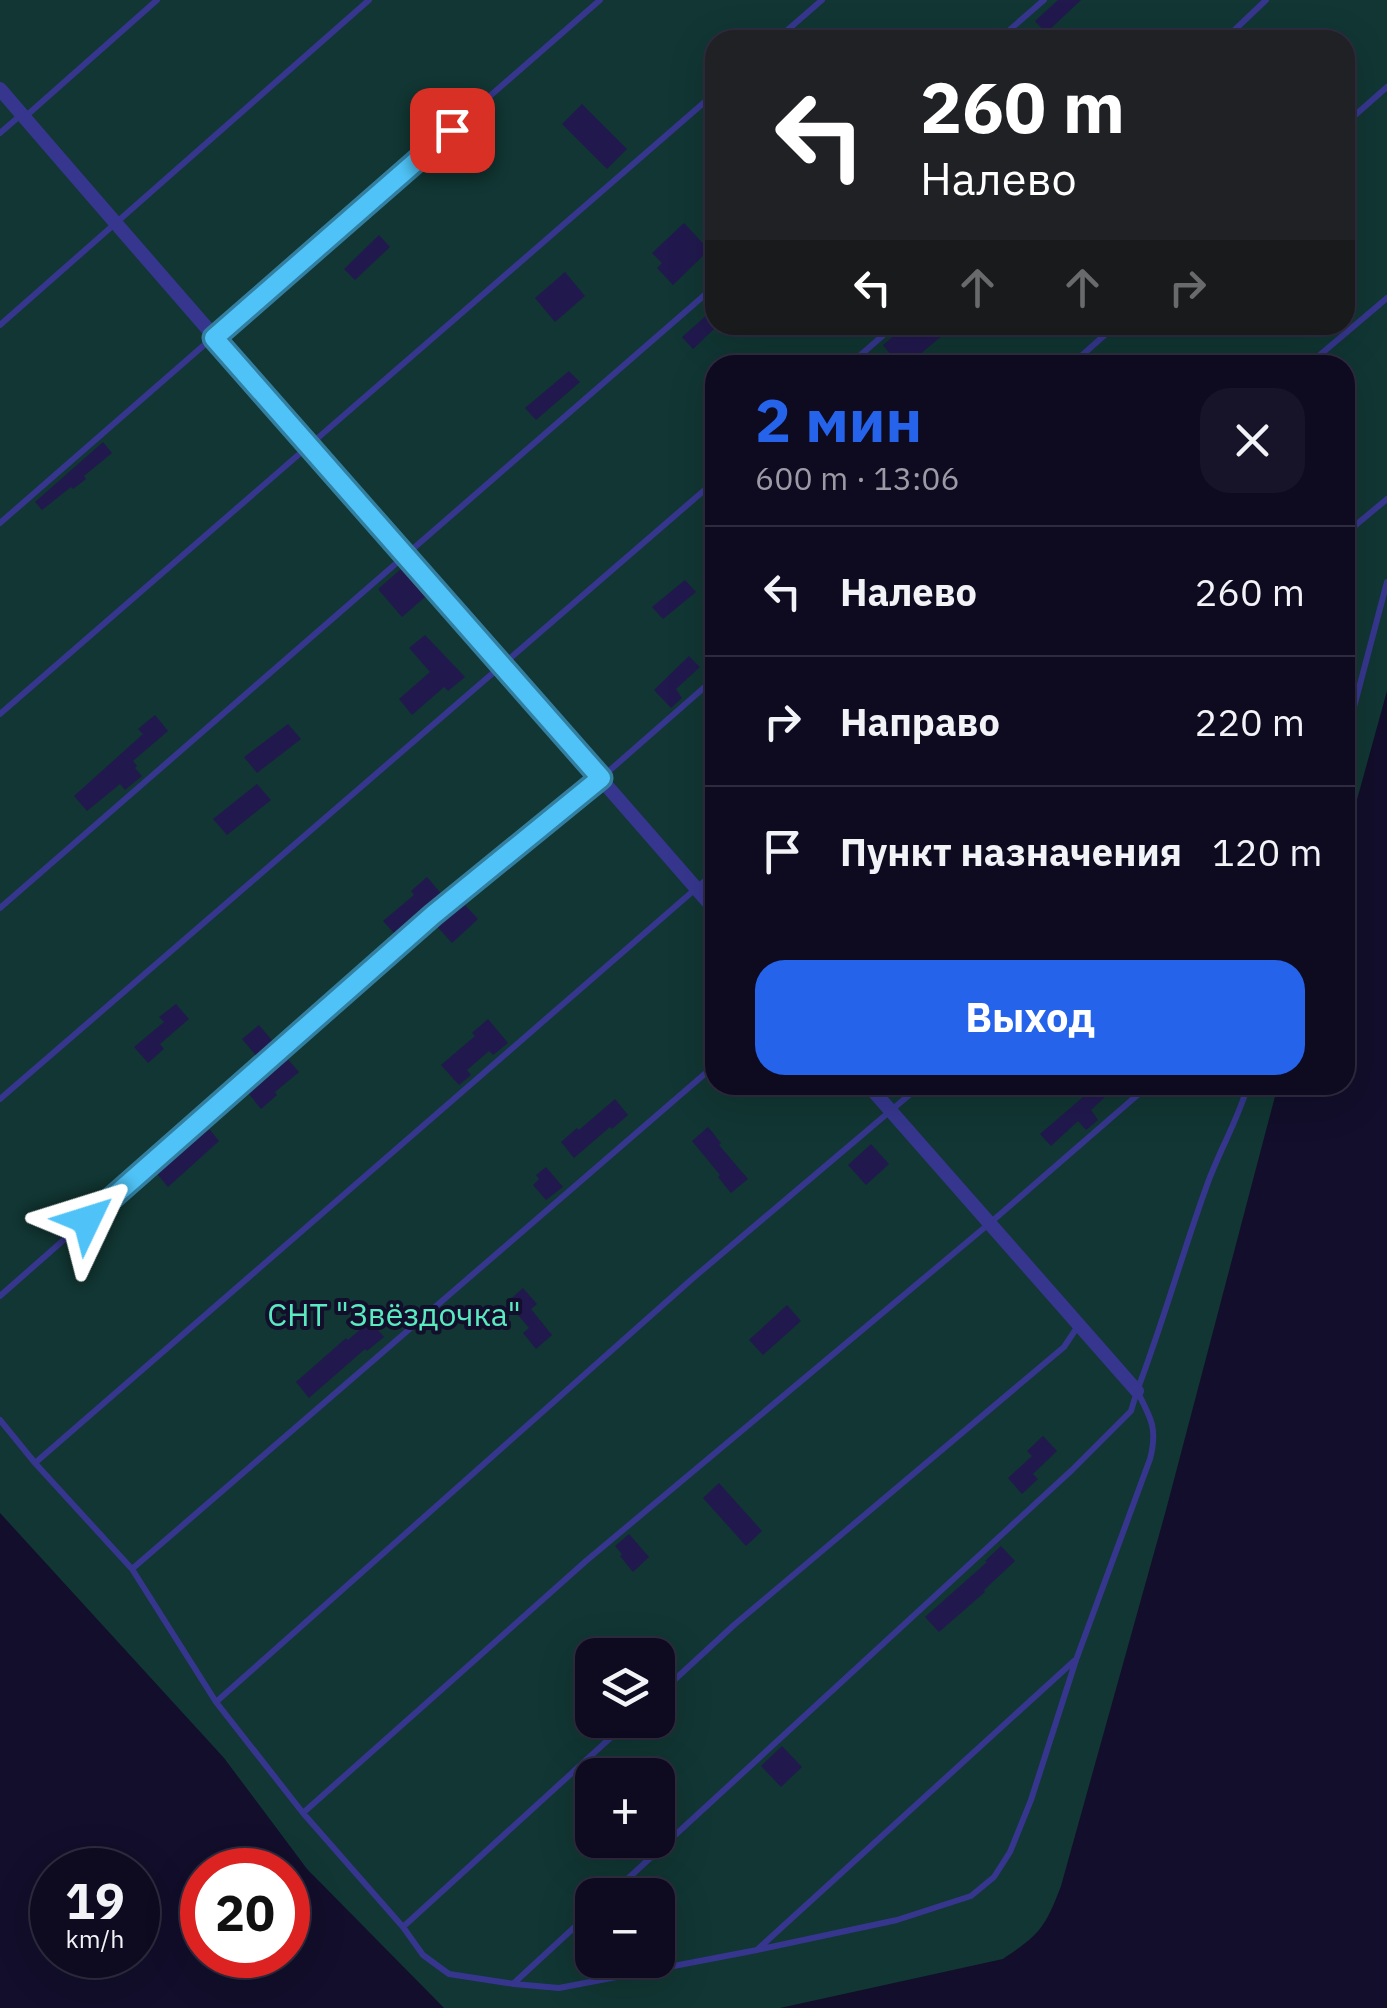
<!DOCTYPE html>
<html lang="ru">
<head>
<meta charset="utf-8">
<style>
  :root { --surface:#0e0a20; --page:#171329; --text:#f1f3f6; --muted:#9b9aa5; --line:#2e2b3e; --accent:#2563eb }
  body { margin:0; font-family:"IBM Plex Sans",sans-serif; background:var(--page); color:var(--text); height:100vh; display:flex; flex-direction:column; font-size:38px; white-space:nowrap }
  * { box-sizing:border-box; margin:0 }
  p { font-size:32px; color:var(--muted) }
  .icon { flex:none; width:55px; height:55px; fill:none; stroke:currentColor; stroke-width:2; stroke-linecap:round; stroke-linejoin:round }
  .map { position:relative; flex:1; overflow:hidden }
  .details { position:absolute; left:705px; top:355px; width:650px; height:740px; display:flex; flex-direction:column; background:var(--surface); border-radius:30px; box-shadow:0 10px 40px #0002,0 0 0 2px var(--line) }
  .details>* { flex:none }
  .top-card { position:absolute; left:705px; top:30px; width:650px; height:305px; border-radius:30px; box-shadow:0 10px 40px #0002,0 0 0 2px var(--line); background:#202124; color:#fff; overflow:hidden }
  .fabs { position:absolute; left:575px; top:1638px; display:grid; gap:20px }
  .fabs a { display:grid; place-items:center; width:100px; height:100px; border-radius:20px; background:var(--surface); box-shadow:0 10px 40px #0002,0 0 0 2px var(--line); font-size:50px }
  .speed { position:absolute; left:30px; top:1848px; display:flex; gap:20px; font-size:50px; font-weight:700; text-align:center }
  .speed>* { display:grid; place-content:center; width:130px; height:130px; border-radius:50%; background:var(--surface); box-shadow:0 10px 40px #0002,0 0 0 2px var(--line); line-height:1 }
  .speed small { font-size:25px; font-weight:400 }
  .speed .limit { border:15px solid #d22; background:#fff; color:#111 }
  .pin { position:absolute; display:grid; place-items:center; width:85px; height:85px; color:#fff; margin:-42px; border-radius:20px; box-shadow:0 5px 15px #0006 }
  .me { position:absolute; width:110px; margin:-55px; rotate:49deg; stroke-linejoin:round; filter:drop-shadow(0 0 8px #0008) }
  .turn { display:flex; align-items:center; gap:35px; height:210px; padding:0 50px; font-size:45px }
  .turn .icon { width:130px; height:130px; stroke-width:2.5 }
  .turn b { display:block; font-size:70px; line-height:85px }
  .lanes { display:flex; align-items:center; height:95px; padding:0 50px; background:#0003; justify-content:center; gap:50px; direction:ltr }
  .lanes .off { opacity:.35 }
  .round { display:grid; place-items:center; flex:none; width:105px; height:105px; border-radius:30px; background:var(--page) }
  .head { display:flex; align-items:center; justify-content:space-between; height:170px; padding:0 50px }
  h1 { font-size:60px; font-weight:700; line-height:75px; color:var(--accent) }
  .cta { display:flex; gap:20px; margin-top:auto; padding:20px 50px }
  .cta a { flex:1; height:115px; border-radius:30px; background:var(--accent); color:#fff; font-size:40px; font-weight:700; line-height:115px; text-align:center }
  ul { padding:0; list-style:none }
  li { display:flex; align-items:center; gap:30px; height:130px; padding:0 50px; border-top:2px solid var(--line) }
  li div { flex:1 }
  li b { display:block; font-size:38px }
  li em { font-style:normal }
  .map>svg:first-child { display:block }
</style>
</head>
<body>
<div class="map">
<svg width="1387" height="2008" viewBox="0 0 1387 2008">
  <rect width="100%" height="100%" fill="#120e2b"/>
  <!-- green -->
  <path fill="#113633" fill-rule="evenodd" d="M0,0H1387V691L1345,843V365H715V1085H1278L1166,1510L1061,1886C1045,1928 1040,1934 1003,1959L780,2008H444L307,1869L224,1758L0,1513ZM715,40H1345V325H715ZM592,1655H658V1720H592ZM592,1775H658V1840H592ZM592,1895H658V1960H592Z"/>
  <!-- building -->
  <path fill="#21194e" d="M1058,0H1081L1046,33L1035,21Z
    M582,104L627,149L607,169L562,124Z
    M684,223L709,250L673,285L657,268L662,263L652,253Z
    M379,235L390,247L355,280L344,269Z
    M565,272L585,296L555,322L535,298Z
    M715,308V328L693,349L682,337Z
    M907,325H955L907,365H899L883,345Z
    M569,371L580,382L536,420L525,408Z
    M103,442L112,453L84,476L86,479L73,489L71,487L42,510L35,502Z
    M401,569L425,597L402,617L378,589Z
    M685,580L696,592L663,619L652,607Z
    M425,635L465,677L448,691L444,687L412,715L399,699L430,672L409,648Z
    M689,656L700,667L676,689L682,698L671,708L654,690Z
    M155,715L168,731L133,761L137,766L135,768L142,776L125,790L120,784L87,811L74,796L143,734L138,729Z
    M288,724L301,739L257,773L244,757Z
    M257,784L271,800L227,835L213,819Z
    M427,877L444,897L397,936L383,921L414,895L411,891Z
    M464,904L478,919L452,943L434,923L453,907L456,911Z
    M176,1004L189,1019L160,1044L164,1049L148,1063L134,1047L164,1022L159,1017Z
    M488,1019L508,1043L493,1055L489,1051L467,1070L471,1075L459,1085L441,1065L475,1036L472,1033Z
    M259,1025L275,1044L259,1059L242,1039Z
    M284,1055L299,1072L275,1092L277,1095L261,1109L248,1093L271,1073L268,1069Z
    M1097,1085H1118L1091,1110L1098,1120L1086,1130L1078,1121L1051,1146L1040,1134Z
    M615,1099L628,1115L612,1129L610,1127L574,1158L561,1142L577,1128L579,1130Z
    M206,1125L219,1141L168,1187L155,1171Z
    M708,1127L721,1143L719,1145L748,1179L731,1193L718,1177L720,1175L692,1141Z
    M871,1144L889,1164L866,1185L848,1165Z
    M546,1167L563,1187L546,1200L533,1185L539,1179L536,1175Z
    M523,1288L537,1304L531,1309L552,1335L536,1349L523,1333L529,1328L507,1302Z
    M787,1305L801,1321L763,1355L749,1340Z
    M370,1321L384,1337L367,1351L365,1349L309,1398L296,1382L346,1338L348,1340Z
    M1043,1436L1057,1451L1033,1474L1038,1479L1022,1494L1008,1478L1032,1456L1027,1451Z
    M719,1483L762,1531L746,1546L703,1498Z
    M629,1534L649,1557L633,1572L620,1556L622,1554L615,1546Z
    M1001,1546L1015,1561L984,1590L985,1592L939,1632L925,1617L987,1562L985,1561Z
    M782,1746L802,1767L781,1787L761,1766Z"/>
  <g fill="none" stroke-linecap="round" stroke-linejoin="round">
    <!-- service -->
    <path stroke="#36368e" stroke-width="6" d="M776,40L822,0
      M998,40L1044,0
      M1224,40L1266,0
      M26,116L157,0
      M1345,124L1387,87
      M0,133L22,114
      M0,325L369,0
      M849,365L895,325
      M1071,365L1116,325
      M1308,365L1387,298
      M0,523L600,0
      M1345,534L1387,499
      M0,714L715,93
      M1345,741L1387,582
      M0,908L715,286
      M0,1099L715,481
      M0,1296L433,915L601,778L715,678
      M0,1420L35,1463L132,1569L216,1702L303,1813L403,1927L423,1955L449,1974L514,1984L559,1988L757,1950L897,1920L971,1896L994,1877L1010,1852L1031,1800L1076,1660L1150,1459C1158,1429 1151,1418 1137,1391C1163,1323 1182,1254 1207,1185C1219,1151 1238,1120 1248,1085
      M35,1463L715,872
      M132,1569L715,1065
      M658,1695L734,1625L1064,1347L1078,1326
      M216,1702L692,1279L921,1085
      M303,1813L586,1561L990,1223L1149,1085
      M610,1895L1072,1470L1131,1411L1137,1391
      M403,1927L630,1720
      M758,1949L1074,1661
      M514,1983L592,1911"/>
    <!-- minor -->
    <path stroke="#36368e" stroke-width="14" d="M0,89C236,364 477,636 715,910
      M868,1085L1137,1391"/>
  </g>
  <g fill="none" stroke-linecap="round" stroke-linejoin="round">
    <defs>
      <path id="route" d="M87,1220L433,915L601,778L214,338L452,130"/>
    </defs>
    <!-- route casing -->
    <use href="#route" stroke="#337fa1" stroke-width="25"/>
    <!-- route -->
    <use href="#route" stroke="#4fc3f7" stroke-width="18"/>
  </g>
  <g text-anchor="middle" stroke-width="8" stroke-linejoin="round" paint-order="stroke">
    <!-- park labels -->
    <g font-size="32" fill="#59eabf" stroke="#120e2b">
      <text x="394" y="1326">СНТ "Звёздочка"</text>
    </g>
  </g>
</svg>
<div class="fabs">
<a><svg class="icon" aria-label="layers" viewBox="0 0 24 24"><path d="M12 4l9 5-9 5-9-5zM3 14l9 5 9-5"/></svg></a>
<a>+</a>
<a>−</a>
</div>
<div class="speed"><div>19<small>km/h</small></div><div class="limit">20</div></div>
<div class="pin" style="left:452px;top:130px;background:#d93025"><svg class="icon" aria-label="arrive" viewBox="0 0 24 24"><path d="M6 21V4h12l-3 4 3 4H6"/></svg></div>
<svg class="me" style="left:87px;top:1220px" viewBox="-20 -20 40 40"><path d="M0-17L14 15 0 8-14 15z" fill="#4fc3f7" stroke="#fff" stroke-width="4"/></svg>
<div class="top-card">
<div class="turn"><svg class="icon" aria-label="left" viewBox="0 0 24 24"><path d="M17 20v-9H6M10 6l-5 5 5 5"/></svg><div><b>260 m</b>Налево</div></div>
<div class="lanes"><svg class="icon" aria-label="left" viewBox="0 0 24 24"><path d="M17 20v-9H6M10 6l-5 5 5 5"/></svg><svg class="icon off" aria-label="ahead" viewBox="0 0 24 24"><path d="M12 20V5M6 11l6-6 6 6"/></svg><svg class="icon off" aria-label="ahead" viewBox="0 0 24 24"><path d="M12 20V5M6 11l6-6 6 6"/></svg><svg class="icon off" aria-label="right" viewBox="0 0 24 24"><path d="M7 20v-9h11M14 6l5 5-5 5"/></svg></div>
</div>
<section class="details">
<div class="head"><div><h1>2 мин</h1><p>600 m · 13:06</p></div><a class="round"><svg class="icon" aria-label="close" viewBox="0 0 24 24"><path d="M6 6l12 12M18 6L6 18"/></svg></a></div>
<ul>
<li><svg class="icon" aria-label="left" viewBox="0 0 24 24"><path d="M17 20v-9H6M10 6l-5 5 5 5"/></svg><div><b>Налево</b></div><em>260 m</em></li>
<li><svg class="icon" aria-label="right" viewBox="0 0 24 24"><path d="M7 20v-9h11M14 6l5 5-5 5"/></svg><div><b>Направо</b></div><em>220 m</em></li>
<li><svg class="icon" aria-label="arrive" viewBox="0 0 24 24"><path d="M6 21V4h12l-3 4 3 4H6"/></svg><div><b>Пункт назначения</b></div><em>120 m</em></li>
</ul>
<div class="cta"><a>Выход</a></div>
</section>
</div>
</body>
</html>
